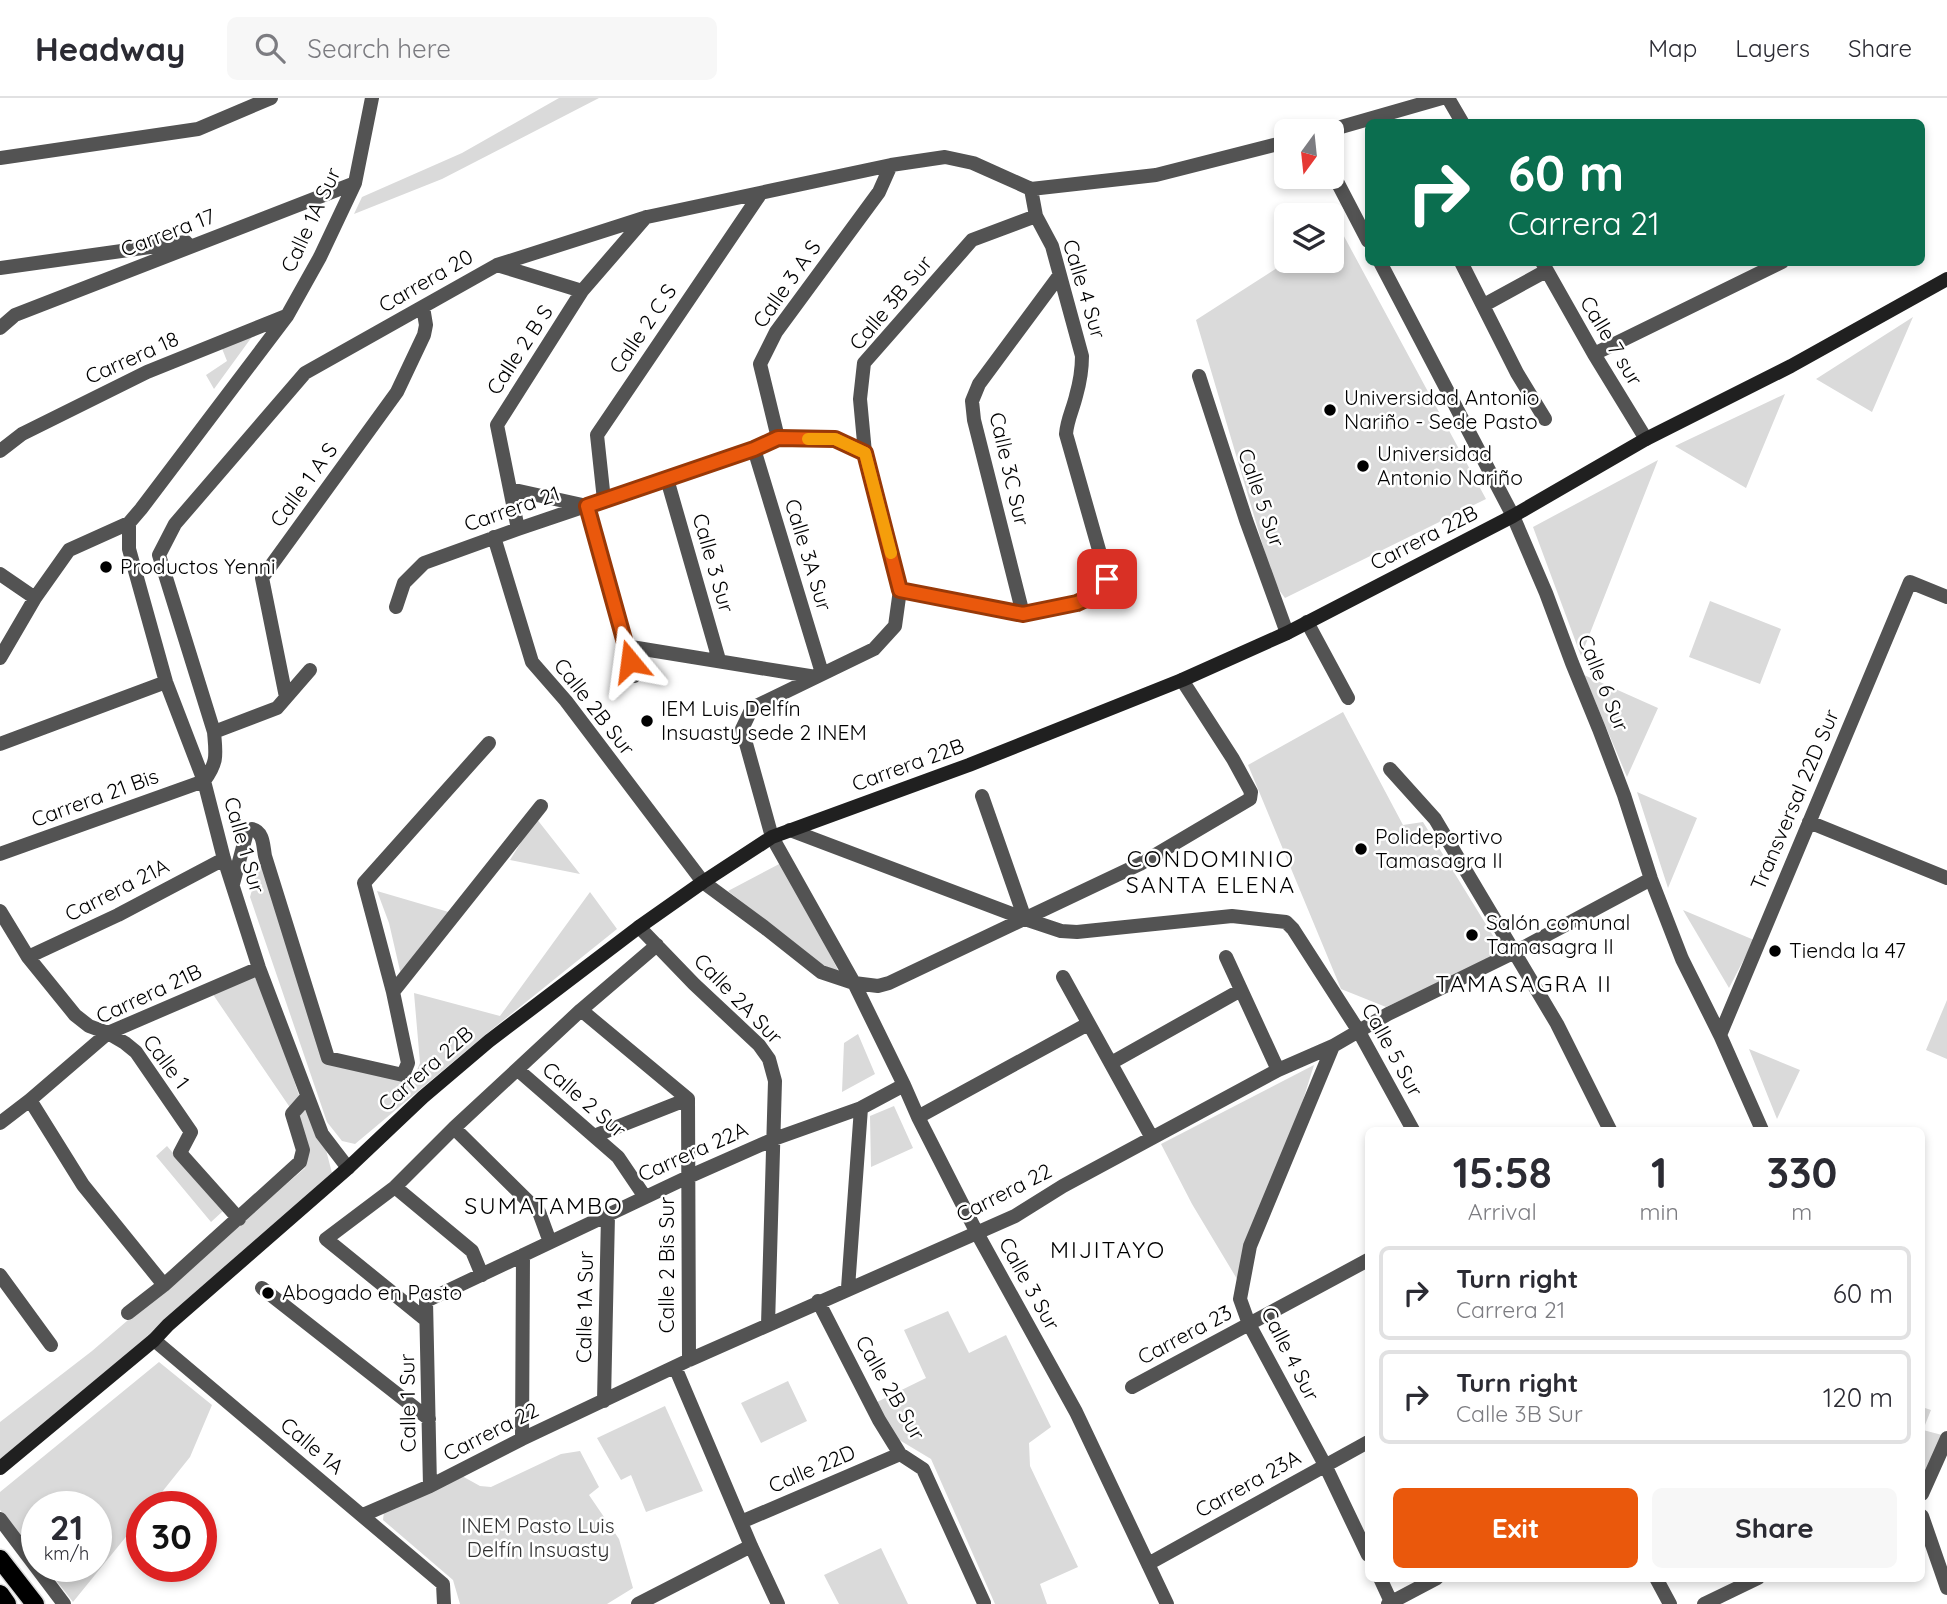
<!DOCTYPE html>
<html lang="en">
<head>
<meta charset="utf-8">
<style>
  :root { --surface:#fff; --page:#f7f7f7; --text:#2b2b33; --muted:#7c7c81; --line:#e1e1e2; --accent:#ea580c }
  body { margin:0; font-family:Quicksand,sans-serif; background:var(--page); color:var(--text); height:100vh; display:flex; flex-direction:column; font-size:26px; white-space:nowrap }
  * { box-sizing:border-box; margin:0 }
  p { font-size:23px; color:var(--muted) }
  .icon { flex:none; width:38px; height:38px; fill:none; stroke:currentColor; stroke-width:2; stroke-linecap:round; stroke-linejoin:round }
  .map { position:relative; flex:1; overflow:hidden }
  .panel { position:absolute; left:1365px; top:1029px; width:560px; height:455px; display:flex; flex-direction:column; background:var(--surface); border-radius:10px; box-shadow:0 4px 10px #0003 }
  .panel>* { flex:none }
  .guide { position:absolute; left:1365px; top:21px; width:560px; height:147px; border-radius:10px; box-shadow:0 4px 10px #0003; background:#0b6e4f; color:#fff; overflow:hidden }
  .needle { width:46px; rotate:195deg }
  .fabs { position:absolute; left:1274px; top:21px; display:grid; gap:14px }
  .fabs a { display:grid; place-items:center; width:70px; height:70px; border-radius:10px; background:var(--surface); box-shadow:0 4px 10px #0003; font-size:35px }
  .speed { position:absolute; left:21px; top:1393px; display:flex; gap:14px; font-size:35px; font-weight:700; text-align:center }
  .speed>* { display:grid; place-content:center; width:91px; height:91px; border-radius:50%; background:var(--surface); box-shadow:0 4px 10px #0003; line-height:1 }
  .speed small { font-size:18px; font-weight:400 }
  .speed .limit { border:10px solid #d22; background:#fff; color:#111 }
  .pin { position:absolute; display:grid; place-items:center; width:60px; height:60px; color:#fff; margin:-30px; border-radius:14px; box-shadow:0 4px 10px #0006 }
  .me { position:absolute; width:77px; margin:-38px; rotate:344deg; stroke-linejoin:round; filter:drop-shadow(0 0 5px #0008) }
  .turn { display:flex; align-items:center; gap:24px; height:147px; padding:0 28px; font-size:32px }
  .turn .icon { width:91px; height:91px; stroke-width:2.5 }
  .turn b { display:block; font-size:49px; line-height:60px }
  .eta { display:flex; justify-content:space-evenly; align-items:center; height:119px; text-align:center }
  .eta b { font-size:42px; font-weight:700; line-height:49px }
  .primary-button { display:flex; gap:14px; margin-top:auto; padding:14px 28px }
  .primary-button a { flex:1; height:80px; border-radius:10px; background:var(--accent); color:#fff; font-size:28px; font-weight:700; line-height:80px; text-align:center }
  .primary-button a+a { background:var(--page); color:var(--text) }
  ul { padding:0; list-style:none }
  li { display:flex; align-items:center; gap:21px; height:94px; margin:0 14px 10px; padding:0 14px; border:4px solid var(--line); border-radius:10px }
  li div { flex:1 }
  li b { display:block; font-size:26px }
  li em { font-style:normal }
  header { display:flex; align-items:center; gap:42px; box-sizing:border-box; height:98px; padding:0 35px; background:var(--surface); border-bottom:2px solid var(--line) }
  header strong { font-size:33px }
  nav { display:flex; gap:38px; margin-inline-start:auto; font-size:24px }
  .search { width:490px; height:63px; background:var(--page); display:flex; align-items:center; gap:18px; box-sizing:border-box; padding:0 24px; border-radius:10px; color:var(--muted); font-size:26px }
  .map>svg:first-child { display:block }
</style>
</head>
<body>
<header>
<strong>Headway</strong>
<div class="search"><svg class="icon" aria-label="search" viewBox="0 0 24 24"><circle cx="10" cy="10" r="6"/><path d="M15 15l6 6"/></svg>Search here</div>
<nav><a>Map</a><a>Layers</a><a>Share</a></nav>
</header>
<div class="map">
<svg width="1947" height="1506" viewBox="0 0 1947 1506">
  <rect width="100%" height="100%" fill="#fff"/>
  <!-- green -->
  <path fill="#dadada" d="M559,0H599L442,81L354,116L362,99L462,55Z
    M1339,129L1486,401L1285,500L1279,492L1271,475L1196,222L1288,163H1332V134Z
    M1913,219L1872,314L1816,281Z
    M257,232L214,291L206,277L227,263L221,248Z
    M1785,296L1746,390L1675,348Z
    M1658,362L1581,558L1533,429Z
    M1710,503L1781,531L1760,586L1689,559Z
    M1584,577L1658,610L1627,679Z
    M1343,614L1403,727L1423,724L1503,854L1386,909L1341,891L1248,667Z
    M1637,694L1697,720L1668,790Z
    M536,720L580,776L510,762Z
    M262,757L334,963L414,979L420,965L414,895L500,918L590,794L617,831L490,933L355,1046L342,1043L327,1024L250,799Z
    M783,764L839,874L822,867L728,793Z
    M377,793L452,815L401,877L389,825Z
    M1683,812L1754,842L1729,890Z
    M258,876L300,1000L291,1011L212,895Z
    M1947,902V961L1926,952Z
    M858,936L875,976L842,994L844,945Z
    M1749,951L1800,972L1777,1021Z
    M1314,967L1293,1034L1265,1095L1237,1181L1192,1106L1161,1046Z
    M308,1007L326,1052L332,1075L179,1218L0,1361V1324L92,1253L305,1070L308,1058L297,1021Z
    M894,1008L913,1050L871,1069L870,1018Z
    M167,1048L223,1113L211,1124L156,1058Z
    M948,1213L969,1255L1006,1237L1051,1329L1029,1345L1030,1368L1078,1469L1040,1486L1047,1506H995L931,1361L896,1340L875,1305L926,1280L904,1232Z
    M159,1264L212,1307L190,1359L150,1409H142V1419L73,1504L45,1468H96V1409H37V1458L0,1412V1394Z
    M788,1283L807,1323L761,1345L741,1305Z
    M665,1308L703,1393L646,1414L631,1377L621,1382L597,1340Z
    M1922,1309L1931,1312L1923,1332L1942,1337L1922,1384Z
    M580,1353L599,1389L589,1397L619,1441L633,1490L607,1506H460L453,1482L383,1422L384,1413L462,1378L480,1388L491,1389L561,1356Z
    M881,1450L908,1506H839L824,1477Z"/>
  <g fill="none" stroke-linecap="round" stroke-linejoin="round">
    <defs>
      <path id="primary" d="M0,1461L35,1506
        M0,1496L7,1506"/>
    </defs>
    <!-- primary casing -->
    <use href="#primary" stroke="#dbdbdb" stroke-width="21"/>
    <!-- street -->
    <path stroke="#535353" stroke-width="14" d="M1448,0L1462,24
      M1327,33L1442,0
      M0,60L198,31L271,0
      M1332,74L1368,143
      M1036,118L972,142L864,265L860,301L865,355L900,492L895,528L874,551L752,610L742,631L772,739L854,885L904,987L918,1019L977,1135L1076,1314L1167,1506
      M1380,164L1513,418L1546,495L1572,565L1599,631L1624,697L1651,781L1682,861L1720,937L1762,1032
      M1461,164L1517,275L1545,321
      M1542,164L1594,256L1646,341
      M497,167L582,193
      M0,170L186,144
      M1484,207L1546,173
      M0,230L15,217L355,85
      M1594,256L1782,164
      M1199,278L1246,422L1287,535
      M778,340L760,266L776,234L879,94L891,67
      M754,351L822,575
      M0,353L22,336L147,274L286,218
      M667,381L719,562
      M510,391L587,408L634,578
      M604,402L597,337L761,95
      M129,425V451L166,584L204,683L224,761L259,870L322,1036L348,1070
      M518,431L497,327L582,193L646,119
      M494,439L532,564L566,603L703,784L764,829L821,874L854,885L878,888L889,885L1140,766L1250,701L1251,694L1233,661L1182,582
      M0,476L35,500
      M900,492L1023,516L1077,505L1107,490L1103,466L1066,336C1067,322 1073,311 1076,298C1080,284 1082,271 1082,258L1052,148L1036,118L1031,91
      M396,509L404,485L424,465L518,431L754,351L778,340L835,341L865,355
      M1023,516L974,322L972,303L979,286L1059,178
      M1307,524L1348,600
      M625,548L816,579
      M0,560L35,500L69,452L129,425L141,411L287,218L320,159L355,85L372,0
      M286,599L262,480L397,294L424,237L426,227L423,209
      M214,634L277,610L310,572
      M0,646L166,584
      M1390,671L1435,721L1557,926L1610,1032
      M982,698L1025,821
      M1809,724L1947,780
      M790,732L1025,821L1061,833L1077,834L1232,818L1286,824L1293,831L1358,932L1413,1032
      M0,756L204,683C218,664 216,657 214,634L159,457L175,426L305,275L497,167L647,119L891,67L945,59L973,65L1031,91L1156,77L1286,44
      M233,786L247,734L252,731C264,734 263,748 265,758L328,960L403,977L408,965L393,894L364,785L489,645
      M0,813L28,859L75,917L89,928L108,935L125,945L136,954L191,1034L180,1055L239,1121
      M639,829L694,886L759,947L769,961L775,983L768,1227
      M28,859L118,817L224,761
      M1226,859L1278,972
      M1063,879L1152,1040
      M393,894L541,708
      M581,912L688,1001L689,1262
      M1720,937L1910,484L1947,499
      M1333,948L1250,1148L1240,1201L1249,1226L1325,1367L1368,1457
      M1111,965L1241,892
      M518,972L618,1059L645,1099
      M30,1002L83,1087L164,1187
      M918,1019L1088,926
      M0,1025L30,1002L108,935L259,870
      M454,1030L539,1114L550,1144
      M594,1038L688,1001
      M395,1089L472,1153L482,1177
      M0,1177L51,1247
      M262,1190L429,1321
      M848,1190L861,1010
      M818,1203L879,1322L900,1356L923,1371L984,1505
      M128,1215L164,1187L300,1064L303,1052L292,1016L307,999
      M426,1222L326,1141L395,1089L454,1030L581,912L657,847
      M154,1242L443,1486L444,1506
      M675,1269L751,1448L778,1506
      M1132,1289L1368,1162
      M604,1303L608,1117
      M522,1341L523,1157
      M430,1388L426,1203L688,1079L774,1041L861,1010L904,987
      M1922,1396L1947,1340
      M363,1417L430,1388L522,1341L689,1262L1015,1118L1063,1088L1278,972L1333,948L1388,916L1515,854L1651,781
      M1922,1418L1947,1490
      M0,1421L64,1506
      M741,1424L900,1356
      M1148,1466L1368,1344
      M1380,1480L1392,1506
      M1656,1480L1670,1506
      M638,1506L751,1448
      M1388,1506L1437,1480
      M1704,1506L1758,1480"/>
    <!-- secondary -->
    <path stroke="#202020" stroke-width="14" d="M0,1370L154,1242L168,1227L348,1070L423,999L489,943L639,829L703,784L772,739L969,667L1182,582L1287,535L1513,418L1646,341L1791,268L1947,181"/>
    <!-- primary -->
    <use href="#primary" stroke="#000" stroke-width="18"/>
  </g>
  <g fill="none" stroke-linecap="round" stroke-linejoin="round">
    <defs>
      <path id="route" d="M630,563L587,408L754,351L778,340L835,341L865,355L900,492L1023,516L1077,505L1107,491V481"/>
    </defs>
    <!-- route casing -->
    <use href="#route" stroke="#983908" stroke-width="18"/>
    <!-- route -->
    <use href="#route" stroke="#ea580c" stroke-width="12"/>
    <!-- slow -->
    <path stroke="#f59e0b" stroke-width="12" d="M808,341H835L865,355L891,455"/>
  </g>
  <!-- markers -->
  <g fill="#000" stroke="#fff" stroke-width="2.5">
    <circle cx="1330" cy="312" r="7"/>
    <circle cx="1363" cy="368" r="7"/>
    <circle cx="106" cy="469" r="7"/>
    <circle cx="647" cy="623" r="7"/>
    <circle cx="1361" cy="751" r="7"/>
    <circle cx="1472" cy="837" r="7"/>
    <circle cx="1775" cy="853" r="7"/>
    <circle cx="268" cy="1195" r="7"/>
  </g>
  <g text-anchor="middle" stroke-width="5" stroke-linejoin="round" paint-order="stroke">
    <!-- street labels -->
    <g font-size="21" fill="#000" stroke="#fff">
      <text transform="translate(311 122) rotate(-65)" y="7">Calle 1A Sur</text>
      <text transform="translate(168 135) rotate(-21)" y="7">Carrera 17</text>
      <text transform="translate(426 183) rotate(-30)" y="7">Carrera 20</text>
      <text transform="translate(787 186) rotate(-55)" y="7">Calle 3 A S</text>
      <text transform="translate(1084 191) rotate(73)" y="7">Calle 4 Sur</text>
      <text transform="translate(891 205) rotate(-50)" y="7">Calle 3B Sur</text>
      <text transform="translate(643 231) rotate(-56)" y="7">Calle 2 C S</text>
      <text transform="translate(1611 243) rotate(59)" y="7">Calle 7 sur</text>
      <text transform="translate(520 252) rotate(-57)" y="7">Calle 2 B S</text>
      <text transform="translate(132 260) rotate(-24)" y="7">Carrera 18</text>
      <text transform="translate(1009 371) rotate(77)" y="7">Calle 3C Sur</text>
      <text transform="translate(304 387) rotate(-54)" y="7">Calle 1 A S</text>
      <text transform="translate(1261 400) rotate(71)" y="7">Calle 5 Sur</text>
      <text transform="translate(512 411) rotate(-19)" y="7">Carrera 21</text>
      <text transform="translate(1424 440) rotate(-27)" y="7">Carrera 22B</text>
      <text transform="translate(808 457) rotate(73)" y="7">Calle 3A Sur</text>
      <text transform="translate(713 465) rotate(74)" y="7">Calle 3 Sur</text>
      <text transform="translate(1603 585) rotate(68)" y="7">Calle 6 Sur</text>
      <text transform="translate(594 609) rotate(52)" y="7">Calle 2B Sur</text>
      <text transform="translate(908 667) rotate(-20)" y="7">Carrera 22B</text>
      <text transform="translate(95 700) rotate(-20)" y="7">Carrera 21 Bis</text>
      <text transform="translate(1795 702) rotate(-67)" y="7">Transversal 22D Sur</text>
      <text transform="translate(244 747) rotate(74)" y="7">Calle 1 Sur</text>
      <text transform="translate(117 792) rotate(-27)" y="7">Carrera 21A</text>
      <text transform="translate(149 896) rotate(-25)" y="7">Carrera 21B</text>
      <text transform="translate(738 901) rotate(46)" y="7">Calle 2A Sur</text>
      <text transform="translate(1392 952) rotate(61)" y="7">Calle 5 Sur</text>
      <text transform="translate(166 964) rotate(53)" y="7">Calle 1</text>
      <text transform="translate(426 971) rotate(-41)" y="7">Carrera 22B</text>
      <text transform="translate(584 1002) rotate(41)" y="7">Calle 2 Sur</text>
      <text transform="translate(693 1054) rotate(-24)" y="7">Carrera 22A</text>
      <text transform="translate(1004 1095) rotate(-27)" y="7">Carrera 22</text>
      <text transform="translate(667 1167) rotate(-90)" y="7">Calle 2 Bis Sur</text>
      <text transform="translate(1029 1186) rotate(61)" y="7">Calle 3 Sur</text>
      <text transform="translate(585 1209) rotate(-89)" y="7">Calle 1A Sur</text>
      <text transform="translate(1185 1237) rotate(-28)" y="7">Carrera 23</text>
      <text transform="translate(1290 1256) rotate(63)" y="7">Calle 4 Sur</text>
      <text transform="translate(890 1290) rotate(60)" y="7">Calle 2B Sur</text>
      <text transform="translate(408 1305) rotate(-91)" y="7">Calle 1 Sur</text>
      <text transform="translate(491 1334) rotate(-27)" y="7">Carrera 22</text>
      <text transform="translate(312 1348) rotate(40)" y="7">Calle 1A</text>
      <text transform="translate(812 1371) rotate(-23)" y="7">Calle 22D</text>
      <text transform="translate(1248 1386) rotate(-29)" y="7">Carrera 23A</text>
    </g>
    <!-- poi labels -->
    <g font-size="21" fill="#000" stroke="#fff" text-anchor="start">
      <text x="1344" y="307">Universidad Antonio<tspan x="1344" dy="24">Nariño - Sede Pasto</tspan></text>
      <text x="1377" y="363">Universidad<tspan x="1377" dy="24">Antonio Nariño</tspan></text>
      <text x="120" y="476">Productos Yenni</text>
      <text x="661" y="618">IEM Luis Delfín<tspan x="661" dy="24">Insuasty sede 2 INEM</tspan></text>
      <text x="1375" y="746">Polideportivo<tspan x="1375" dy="24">Tamasagra II</tspan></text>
      <text x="1486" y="832">Salón comunal<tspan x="1486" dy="24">Tamasagra II</tspan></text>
      <text x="1789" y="860">Tienda la 47</text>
      <text x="282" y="1202">Abogado en Pasto</text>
    </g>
    <!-- park labels -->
    <g font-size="21" fill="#313131" stroke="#fff">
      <text x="538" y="1435">INEM Pasto Luis<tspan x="538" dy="24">Delfín Insuasty</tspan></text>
    </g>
    <!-- neighbourhood labels -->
    <g font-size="23" letter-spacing="2" fill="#000" stroke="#fff">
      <text x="1211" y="769">CONDOMINIO<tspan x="1211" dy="26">SANTA ELENA</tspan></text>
      <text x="1524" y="894">TAMASAGRA II</text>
      <text x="544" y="1116">SUMATAMBO</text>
      <text x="1108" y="1160">MIJITAYO</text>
    </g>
  </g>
</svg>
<div class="fabs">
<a><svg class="needle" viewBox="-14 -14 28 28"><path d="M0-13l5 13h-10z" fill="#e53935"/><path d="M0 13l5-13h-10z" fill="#7c7c81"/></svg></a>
<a><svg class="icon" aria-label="layers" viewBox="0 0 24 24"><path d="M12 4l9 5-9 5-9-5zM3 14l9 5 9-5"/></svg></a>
</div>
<div class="speed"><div>21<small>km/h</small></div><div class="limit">30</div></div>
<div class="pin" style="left:1107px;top:481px;background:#d93025"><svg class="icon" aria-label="arrive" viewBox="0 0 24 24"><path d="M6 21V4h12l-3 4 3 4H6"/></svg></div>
<svg class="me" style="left:630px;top:563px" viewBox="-20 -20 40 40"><path d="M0-17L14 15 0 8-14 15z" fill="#ea580c" stroke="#fff" stroke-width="4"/></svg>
<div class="guide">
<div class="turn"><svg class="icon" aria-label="right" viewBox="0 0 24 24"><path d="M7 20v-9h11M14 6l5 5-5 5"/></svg><div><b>60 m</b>Carrera 21</div></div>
</div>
<section class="panel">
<div class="eta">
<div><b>15:58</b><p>Arrival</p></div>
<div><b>1</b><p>min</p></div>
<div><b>330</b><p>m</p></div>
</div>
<ul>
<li><svg class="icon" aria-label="right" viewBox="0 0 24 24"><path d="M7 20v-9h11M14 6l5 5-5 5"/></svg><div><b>Turn right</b><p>Carrera 21</p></div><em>60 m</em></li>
<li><svg class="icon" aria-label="right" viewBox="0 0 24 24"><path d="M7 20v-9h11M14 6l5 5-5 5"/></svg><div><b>Turn right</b><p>Calle 3B Sur</p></div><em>120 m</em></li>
</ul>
<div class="primary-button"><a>Exit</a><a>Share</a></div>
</section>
</div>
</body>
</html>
